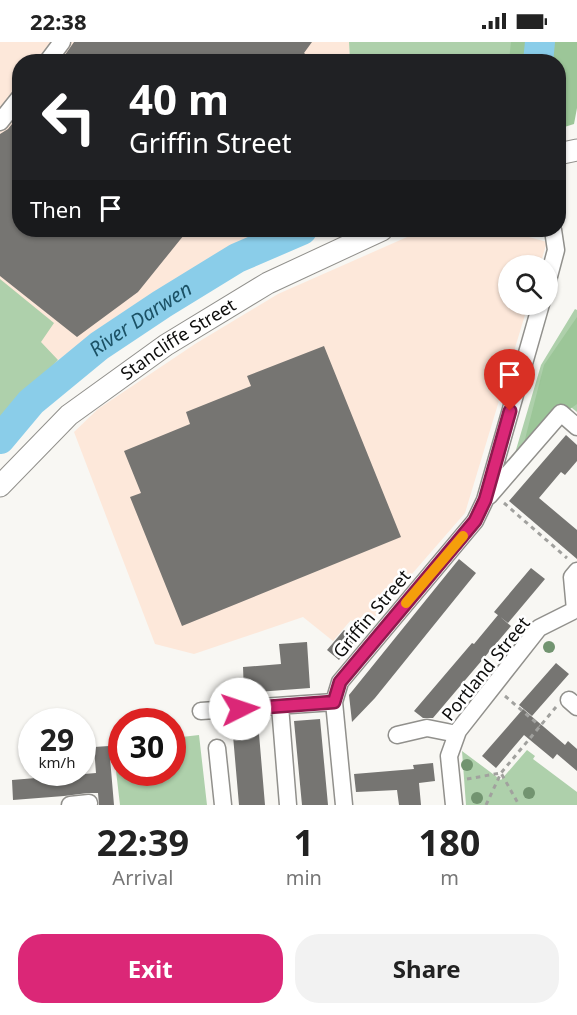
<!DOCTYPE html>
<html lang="en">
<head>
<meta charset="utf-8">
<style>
  :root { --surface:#fff; --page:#f2f2f2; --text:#222; --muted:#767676; --accent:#db2777 }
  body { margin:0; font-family:"Noto Sans",sans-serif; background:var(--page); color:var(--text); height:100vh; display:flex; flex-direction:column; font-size:22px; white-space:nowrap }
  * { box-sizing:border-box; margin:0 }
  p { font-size:20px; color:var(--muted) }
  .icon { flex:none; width:33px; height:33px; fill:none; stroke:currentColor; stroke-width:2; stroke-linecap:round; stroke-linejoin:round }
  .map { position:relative; height:763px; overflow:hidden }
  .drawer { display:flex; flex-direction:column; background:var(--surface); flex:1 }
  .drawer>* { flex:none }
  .hud { position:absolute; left:12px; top:12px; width:554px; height:183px; border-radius:24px; box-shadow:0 2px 4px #0004; background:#202124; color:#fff; overflow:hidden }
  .tools { position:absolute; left:498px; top:213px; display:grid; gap:12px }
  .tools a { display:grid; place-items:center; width:60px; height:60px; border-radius:50%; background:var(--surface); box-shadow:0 2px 4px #0004; font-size:30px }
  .speed { position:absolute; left:18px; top:666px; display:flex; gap:12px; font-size:30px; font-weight:700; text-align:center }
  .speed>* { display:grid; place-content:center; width:78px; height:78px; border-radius:50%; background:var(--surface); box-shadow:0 2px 4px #0004; line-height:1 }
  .speed small { font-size:15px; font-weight:400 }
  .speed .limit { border:9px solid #d22; background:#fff; color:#111 }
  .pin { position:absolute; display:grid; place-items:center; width:51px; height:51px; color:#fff; margin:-62px -26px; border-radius:50% 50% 50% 0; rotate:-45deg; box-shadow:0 0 6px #0007 }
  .pin .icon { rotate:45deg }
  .me { position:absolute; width:66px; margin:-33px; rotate:86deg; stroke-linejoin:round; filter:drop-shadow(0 0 4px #0008) }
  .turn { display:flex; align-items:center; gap:21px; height:126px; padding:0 18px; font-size:27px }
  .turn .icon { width:78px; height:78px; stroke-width:2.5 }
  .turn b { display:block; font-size:42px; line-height:51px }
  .then { display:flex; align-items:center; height:57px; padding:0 18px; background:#0003; gap:12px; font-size:22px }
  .eta { display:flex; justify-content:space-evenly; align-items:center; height:102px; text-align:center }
  .eta b { font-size:36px; font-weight:700; line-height:42px }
  .cta { display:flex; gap:12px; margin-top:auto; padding:12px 18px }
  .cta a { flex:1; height:69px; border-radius:24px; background:var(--accent); color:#fff; font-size:24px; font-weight:700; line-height:69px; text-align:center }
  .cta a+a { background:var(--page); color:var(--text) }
  .status { display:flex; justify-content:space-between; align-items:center; height:42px; padding:0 30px; background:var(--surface); direction:ltr }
  .status svg { height:16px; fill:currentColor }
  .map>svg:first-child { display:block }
</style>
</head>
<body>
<div class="status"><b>22:38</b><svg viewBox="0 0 49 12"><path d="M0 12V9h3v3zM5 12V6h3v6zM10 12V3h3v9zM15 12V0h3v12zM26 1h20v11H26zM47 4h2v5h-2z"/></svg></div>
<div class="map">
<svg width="577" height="763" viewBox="0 0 577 763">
  <rect width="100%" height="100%" fill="#f8f7f3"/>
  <!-- industrial -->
  <path fill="#fde8da" d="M0,0H349L350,19L20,20V188H282L224,211L58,318L0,381Z
    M423,188H503L547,200L540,223L508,224V262L528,263L465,471L364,587L351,578L333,599L303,575L194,612L155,602L74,390L98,367L195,302L278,252Z"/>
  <!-- green -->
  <path fill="#aed0ab" d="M349,0H560L551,20L350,19Z
    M0,237L54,281L41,300L58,318L0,381Z
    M575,267L577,268V370L567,362L513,418L541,323Z
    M199,693L207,763H120L113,703L121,702L122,730H172L173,696Z
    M527,708L535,714L533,717L577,750V763H466L462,709L501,738Z"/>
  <!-- forest -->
  <path fill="#9cc698" d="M511,0H577V66L574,82L558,87V20L509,19Z
    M577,275V362L556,377L523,405L544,323Z"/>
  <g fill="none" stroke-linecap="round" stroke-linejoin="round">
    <!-- river -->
    <g stroke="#8acde9" stroke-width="30">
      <path d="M538,20L540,0"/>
      <path id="s1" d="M0,397L31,360L99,304L162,262L237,216L302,188"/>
    </g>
  </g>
  <!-- building -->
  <path fill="#767572" d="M74,0H312L304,11L315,20H60Z
    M20,72V188H188L138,250L77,295L0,234V92L8,87Z
    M324,304L401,495L182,584L130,455L141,451L124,409L190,382L186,370L251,344L247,334Z
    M566,393L577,403V419L565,433L561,430L539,456L577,488V517L509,459Z
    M459,517L476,531L375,656L352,680L349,653Z
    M531,526L545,537L508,581L494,570Z
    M498,573L511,584L433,676H423L414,669L472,601L474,602Z
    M344,588L356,598L339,618L327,608Z
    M307,600L310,646L244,651L243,625L281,622L279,602Z
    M556,621L569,632L532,674L519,663Z
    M523,667L565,703L568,699L577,707V729L557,712L553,717L524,693L496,726L482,714Z
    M320,677L328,763H302L294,679Z
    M258,680L265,763H239L232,682Z
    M109,704L114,763H99L98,751H88L64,754L13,758L12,738L96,731L94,705Z
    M433,721L435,739L419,741L421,763H399L397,748L356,750L354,732L414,727L413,723Z"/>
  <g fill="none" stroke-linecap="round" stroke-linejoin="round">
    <defs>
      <path id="minor" d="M47,20L62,0
        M0,80L20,55
        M548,238L556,208L553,188
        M489,454L561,371L577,385
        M575,568L572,535L577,529
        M569,658L577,665
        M280,664L288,763
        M201,669L334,660
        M397,693L427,686L457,692
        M217,706L223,763
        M70,763L89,761
        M344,763L334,660L340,640L475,479L485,458L541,262
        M454,763L449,714L458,689L539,586L575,568"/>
      <g id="major">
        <path d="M558,112L577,108"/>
        <path id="s2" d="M0,444L69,373L166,303L268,241L382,188"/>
      </g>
    </defs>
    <!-- minor casing -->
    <use href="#minor" stroke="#91908c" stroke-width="19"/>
    <!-- major casing -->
    <use href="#major" stroke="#91908c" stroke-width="23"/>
    <!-- path -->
    <path stroke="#a1a19e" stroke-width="3" stroke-dasharray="4.5 4.5" stroke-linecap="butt" d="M504,461L567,516
      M505,654L540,684
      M467,737L501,731L519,763
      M486,763L501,731L556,665"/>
    <!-- minor -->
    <use href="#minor" stroke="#fff" stroke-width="16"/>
    <!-- major -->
    <use href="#major" stroke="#fff" stroke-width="21"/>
  </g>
  <!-- trees -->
  <g fill="#729470">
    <circle cx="549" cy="605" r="6"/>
    <circle cx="467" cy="723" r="6"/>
    <circle cx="529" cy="751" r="6"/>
    <circle cx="477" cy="756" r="6"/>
  </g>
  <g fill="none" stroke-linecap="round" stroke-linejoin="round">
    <defs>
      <path id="route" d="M240,667L334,660L340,640L475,479L485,458L510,369"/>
    </defs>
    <!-- route casing -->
    <use href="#route" stroke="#8e194d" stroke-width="15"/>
    <!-- route -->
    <use href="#route" stroke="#db2777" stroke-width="10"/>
    <!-- slow -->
    <path stroke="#f59e0b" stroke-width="10" d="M406,561L463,494"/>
  </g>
  <g text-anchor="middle" stroke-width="5" stroke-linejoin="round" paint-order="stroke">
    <!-- street labels -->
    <g font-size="18" fill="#0d0d0c" stroke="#fff">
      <text dy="6" stroke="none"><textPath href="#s2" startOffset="232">Stancliffe Street</textPath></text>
      <text transform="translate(372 572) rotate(-50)" y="6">Griffin Street</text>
      <text transform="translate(486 627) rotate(-51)" y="6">Portland Street</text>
    </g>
    <!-- water labels -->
    <g font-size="20" font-style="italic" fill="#1b5165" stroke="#fff">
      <text dy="7" stroke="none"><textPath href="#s1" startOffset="186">River Darwen</textPath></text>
    </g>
  </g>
</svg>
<div class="tools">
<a><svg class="icon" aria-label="search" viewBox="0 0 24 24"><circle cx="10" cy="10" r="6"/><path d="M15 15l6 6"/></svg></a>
</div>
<div class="speed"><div>29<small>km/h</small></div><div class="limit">30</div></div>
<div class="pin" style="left:510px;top:369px;background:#d93025"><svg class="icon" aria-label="arrive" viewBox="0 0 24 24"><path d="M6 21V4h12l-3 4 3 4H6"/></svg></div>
<svg class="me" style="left:240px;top:667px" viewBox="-20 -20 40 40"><circle r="19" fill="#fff"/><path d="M0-13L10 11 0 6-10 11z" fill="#db2777"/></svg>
<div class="hud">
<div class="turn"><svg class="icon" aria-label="left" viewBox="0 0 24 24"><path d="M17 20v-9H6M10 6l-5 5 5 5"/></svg><div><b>40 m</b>Griffin Street</div></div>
<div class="then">Then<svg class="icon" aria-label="arrive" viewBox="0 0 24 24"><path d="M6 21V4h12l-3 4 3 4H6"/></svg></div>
</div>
</div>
<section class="drawer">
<div class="eta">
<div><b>22:39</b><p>Arrival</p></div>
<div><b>1</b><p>min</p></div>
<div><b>180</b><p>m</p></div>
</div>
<div class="cta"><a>Exit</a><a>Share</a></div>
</section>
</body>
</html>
